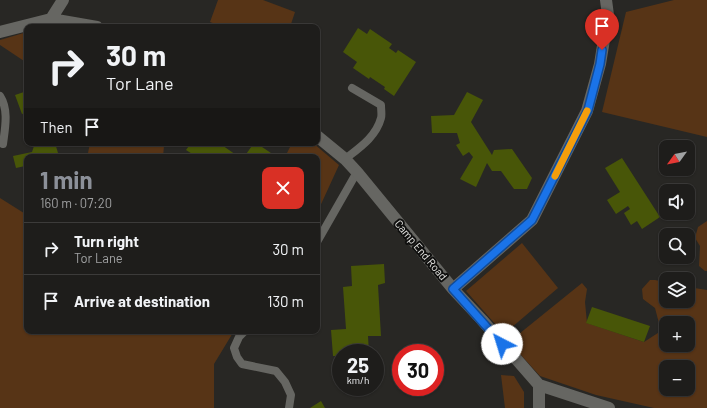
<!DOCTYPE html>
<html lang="en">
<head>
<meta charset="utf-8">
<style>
  :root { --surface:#1e1d1b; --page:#2b2a28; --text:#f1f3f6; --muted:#a1a2a3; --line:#3c3b3a; --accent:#8c9099 }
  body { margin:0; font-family:Barlow,sans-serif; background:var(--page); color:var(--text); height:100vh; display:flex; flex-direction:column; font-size:15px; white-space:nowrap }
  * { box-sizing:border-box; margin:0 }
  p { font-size:13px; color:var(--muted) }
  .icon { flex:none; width:22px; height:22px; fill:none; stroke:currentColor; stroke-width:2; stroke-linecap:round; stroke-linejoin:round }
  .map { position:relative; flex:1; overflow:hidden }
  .details { position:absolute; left:24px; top:154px; width:296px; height:180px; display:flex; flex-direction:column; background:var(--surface); border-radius:8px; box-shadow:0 1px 3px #0004,0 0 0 1px var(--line) }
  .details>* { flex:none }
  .top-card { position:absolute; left:24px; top:24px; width:296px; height:122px; border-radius:8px; box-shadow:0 1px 3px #0004,0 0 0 1px var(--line); background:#1e1d1b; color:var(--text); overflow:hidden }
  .needle { width:26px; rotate:237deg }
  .tools { position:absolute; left:659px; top:140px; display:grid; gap:8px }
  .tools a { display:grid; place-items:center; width:36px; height:36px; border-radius:8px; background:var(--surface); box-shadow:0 1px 3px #0004,0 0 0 1px var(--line); font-size:20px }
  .speed { position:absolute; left:332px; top:344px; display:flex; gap:8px; font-size:20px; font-weight:700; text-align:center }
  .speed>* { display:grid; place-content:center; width:52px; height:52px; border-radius:50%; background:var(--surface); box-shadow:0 1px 3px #0004,0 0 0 1px var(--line); line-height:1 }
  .speed small { font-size:10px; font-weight:400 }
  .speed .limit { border:6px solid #d22; background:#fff; color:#111 }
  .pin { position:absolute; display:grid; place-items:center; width:34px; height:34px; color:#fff; margin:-41px -17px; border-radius:50% 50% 50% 0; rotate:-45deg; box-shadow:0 0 4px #0007 }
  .pin .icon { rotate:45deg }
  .me { position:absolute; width:44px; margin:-22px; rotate:320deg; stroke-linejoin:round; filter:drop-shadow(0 0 3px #0008) }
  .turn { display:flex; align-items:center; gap:14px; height:84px; padding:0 16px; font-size:18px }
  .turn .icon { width:52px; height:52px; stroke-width:2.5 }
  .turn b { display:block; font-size:28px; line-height:34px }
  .then { display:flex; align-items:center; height:38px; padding:0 16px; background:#0003; gap:8px; font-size:15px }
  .round { display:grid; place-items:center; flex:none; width:42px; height:42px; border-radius:8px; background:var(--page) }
  .headline { display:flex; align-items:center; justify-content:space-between; height:68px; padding:0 16px }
  h1 { font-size:24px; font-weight:700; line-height:30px; color:var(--accent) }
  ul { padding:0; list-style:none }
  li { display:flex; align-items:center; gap:12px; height:52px; padding:0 16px; border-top:1px solid var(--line) }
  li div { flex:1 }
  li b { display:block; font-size:15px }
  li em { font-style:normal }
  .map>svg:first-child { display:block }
</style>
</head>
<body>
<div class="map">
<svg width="707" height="408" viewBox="0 0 707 408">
  <rect width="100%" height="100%" fill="#282724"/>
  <!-- green -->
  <path fill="#573416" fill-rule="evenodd" d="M218,0H263L295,12L290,27H223L210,22Z
    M674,0H707V137L602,112L626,12Z
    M27,32V63L0,45V40Z
    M90,143H166L164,146L163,157H89L88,153Z
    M292,143H313L339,165L317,213V157H285Z
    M0,198L27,215V331H234L214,364V408H0Z
    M707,221V271H705L699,266L700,246L695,238L698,227Z
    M522,243L558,288L504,334L466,291Z
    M650,280H655L666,282V301H688V287L707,290V408H654L596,395L540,376L509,342L582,283L587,289L585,302L587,323L644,342L661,331L655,308L643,299L642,289ZM666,323H688V345H666ZM666,367H688V389H666Z
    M501,375L514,376L524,392V408H505Z"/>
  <!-- building -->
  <path fill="#485608" d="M358,28L367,34L370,29L392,44L389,48L396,53L398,50L416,62L394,96L384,89L385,87L370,77L369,79L353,68L357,62L343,52Z
    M27,91V118L25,113L22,114L15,95Z
    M467,92L483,100L471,122L492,155L494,150L512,149L532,178L527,189H514L501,171H492L487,163L476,187L460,179L473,157L469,152L463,156L456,145L460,143L457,133H432L431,116L454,115Z
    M35,143H55L58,153L57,156L56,157H27V171L25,166L16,168L13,156L32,152Z
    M191,143H219L239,157H197L186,150Z
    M254,143H256L274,155L273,157H244Z
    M622,158L660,217L642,229L637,221L631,225L624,213L630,209L628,206L616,214L607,200L620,192L605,168Z
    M384,264L385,283L378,285L381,336H368L369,353H341V356H333L331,330L346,329L343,287L352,286L351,266Z
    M592,307L650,326L644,342L586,323Z
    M321,401L325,408H310Z"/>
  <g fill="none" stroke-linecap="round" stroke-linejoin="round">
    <!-- lane -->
    <path stroke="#666662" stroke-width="8" d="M0,96C9,110 5,128 3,144
      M345,159C359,148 376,137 381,118C382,115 381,110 381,105L352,88
      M317,242L357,172
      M245,331L239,337L234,348L237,357L242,364L276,371L285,382L291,395L289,408"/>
    <!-- street -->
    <path stroke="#666662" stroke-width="12" d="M51,19L63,0
      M0,32L51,19L97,27
      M317,136L345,159L357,172L453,289L482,320L539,385L609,408
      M453,289L532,220L587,111L600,64L608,15L606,0
      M539,385V408"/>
  </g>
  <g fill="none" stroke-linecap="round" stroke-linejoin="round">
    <defs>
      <path id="route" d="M502,344L453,289L532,220L588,110L600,64L602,50"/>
    </defs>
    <!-- route casing -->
    <use href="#route" stroke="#114b97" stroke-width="10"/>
    <!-- route -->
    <use href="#route" stroke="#1a73e8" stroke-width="7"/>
    <!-- slow -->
    <path stroke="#f59e0b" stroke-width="7" d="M555,176L587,111"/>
  </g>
  <g text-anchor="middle" stroke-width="4" stroke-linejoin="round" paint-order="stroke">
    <!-- street labels -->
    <g font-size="11" fill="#e9e9e6" stroke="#10100f">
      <text transform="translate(421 250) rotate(50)" y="4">Camp End Road</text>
    </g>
  </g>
</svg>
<div class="tools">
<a><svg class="needle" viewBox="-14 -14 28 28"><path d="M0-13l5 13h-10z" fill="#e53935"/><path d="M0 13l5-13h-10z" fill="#a1a2a3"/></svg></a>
<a><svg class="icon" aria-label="sound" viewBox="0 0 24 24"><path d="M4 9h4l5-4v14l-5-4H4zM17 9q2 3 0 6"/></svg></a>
<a><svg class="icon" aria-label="search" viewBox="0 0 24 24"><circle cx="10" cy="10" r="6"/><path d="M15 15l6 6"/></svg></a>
<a><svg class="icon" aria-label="layers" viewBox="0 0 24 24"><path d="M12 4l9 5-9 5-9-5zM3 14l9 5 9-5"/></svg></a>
<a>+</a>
<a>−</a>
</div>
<div class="speed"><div>25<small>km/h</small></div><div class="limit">30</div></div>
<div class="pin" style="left:602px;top:50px;background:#d93025"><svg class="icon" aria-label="arrive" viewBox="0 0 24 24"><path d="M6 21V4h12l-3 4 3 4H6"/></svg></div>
<svg class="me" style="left:502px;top:344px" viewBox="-20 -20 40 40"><circle r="19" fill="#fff"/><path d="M0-13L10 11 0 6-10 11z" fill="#1a73e8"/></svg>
<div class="top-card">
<div class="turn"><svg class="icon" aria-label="right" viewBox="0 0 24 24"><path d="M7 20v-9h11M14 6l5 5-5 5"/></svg><div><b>30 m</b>Tor Lane</div></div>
<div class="then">Then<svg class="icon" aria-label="arrive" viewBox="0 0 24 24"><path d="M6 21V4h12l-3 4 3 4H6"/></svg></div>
</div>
<section class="details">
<div class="headline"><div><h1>1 min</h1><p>160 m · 07:20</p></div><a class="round" style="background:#d93025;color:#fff"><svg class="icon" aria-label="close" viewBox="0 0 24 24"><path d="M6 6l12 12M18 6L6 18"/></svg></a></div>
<ul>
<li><svg class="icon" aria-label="right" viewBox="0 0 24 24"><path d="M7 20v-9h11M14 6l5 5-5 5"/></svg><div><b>Turn right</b><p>Tor Lane</p></div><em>30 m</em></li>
<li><svg class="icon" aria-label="arrive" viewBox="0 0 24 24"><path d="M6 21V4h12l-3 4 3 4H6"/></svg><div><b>Arrive at destination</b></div><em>130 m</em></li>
</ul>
</section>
</div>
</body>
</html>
